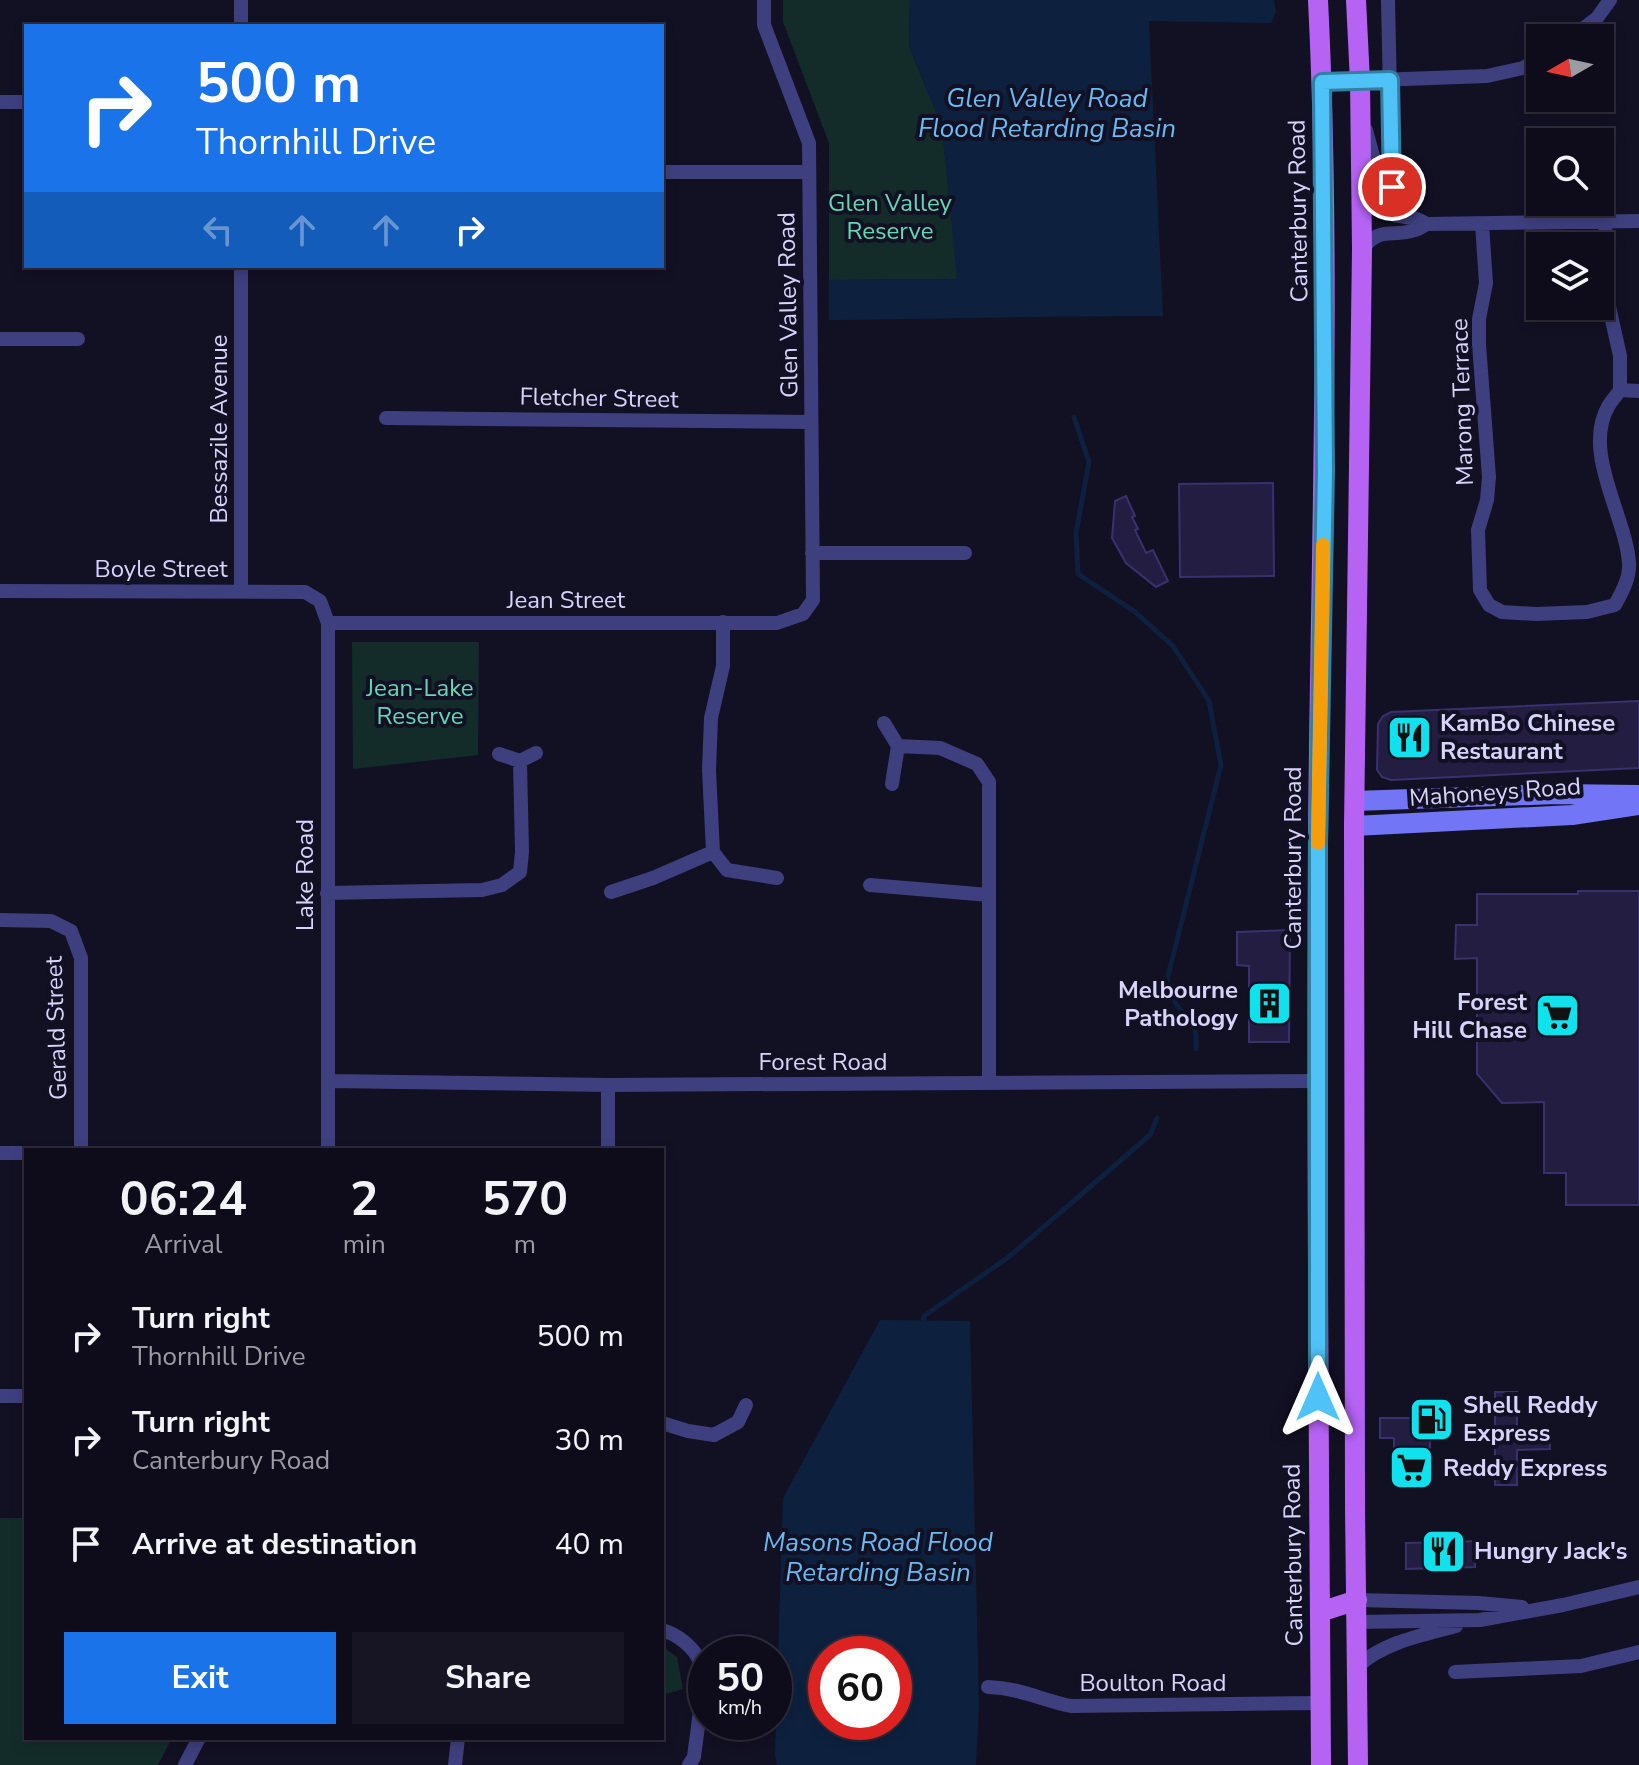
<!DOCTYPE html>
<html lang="en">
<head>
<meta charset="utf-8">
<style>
  :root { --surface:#0e0c1a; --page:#171523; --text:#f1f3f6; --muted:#9b9ba2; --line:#2e2c39; --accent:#1a73e8 }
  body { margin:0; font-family:"Nunito Sans",sans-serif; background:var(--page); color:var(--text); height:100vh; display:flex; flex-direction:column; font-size:30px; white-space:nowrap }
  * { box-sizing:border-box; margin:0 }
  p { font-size:26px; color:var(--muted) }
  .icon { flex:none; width:44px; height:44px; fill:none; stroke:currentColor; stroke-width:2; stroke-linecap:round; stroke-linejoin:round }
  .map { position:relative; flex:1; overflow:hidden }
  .details { position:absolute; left:24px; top:1148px; width:640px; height:592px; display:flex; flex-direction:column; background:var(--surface); border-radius:0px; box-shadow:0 4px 12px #0003,0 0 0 2px var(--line) }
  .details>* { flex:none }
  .banner { position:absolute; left:24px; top:24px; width:640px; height:244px; border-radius:0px; box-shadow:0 4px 12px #0003,0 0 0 2px var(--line); background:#1a73e8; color:#fff; overflow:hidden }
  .needle { width:52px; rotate:261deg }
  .buttons { position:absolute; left:1526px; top:24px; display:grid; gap:16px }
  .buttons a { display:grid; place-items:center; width:88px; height:88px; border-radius:0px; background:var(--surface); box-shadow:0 4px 12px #0003,0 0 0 2px var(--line); font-size:40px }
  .speed { position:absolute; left:688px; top:1636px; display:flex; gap:16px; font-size:40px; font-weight:700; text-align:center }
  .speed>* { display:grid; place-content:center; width:104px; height:104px; border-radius:50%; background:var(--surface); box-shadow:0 4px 12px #0003,0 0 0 2px var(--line); line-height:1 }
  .speed small { font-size:20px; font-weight:400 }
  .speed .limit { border:12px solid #d22; background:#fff; color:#111 }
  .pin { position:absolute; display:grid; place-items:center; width:68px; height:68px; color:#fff; margin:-34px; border:4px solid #fff; border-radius:50%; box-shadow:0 2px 8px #0007 }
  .me { position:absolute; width:88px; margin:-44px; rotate:0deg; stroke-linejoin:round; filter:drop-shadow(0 0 6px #0008) }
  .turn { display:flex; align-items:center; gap:28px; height:168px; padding:0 40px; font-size:36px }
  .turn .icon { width:104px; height:104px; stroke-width:2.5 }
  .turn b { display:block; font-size:56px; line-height:68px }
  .lanes { display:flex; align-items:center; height:76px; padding:0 40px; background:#0003; justify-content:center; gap:40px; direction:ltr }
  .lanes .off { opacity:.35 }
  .eta { display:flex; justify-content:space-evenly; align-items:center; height:136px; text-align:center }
  .eta b { font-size:48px; font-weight:700; line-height:56px }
  .action { display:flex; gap:16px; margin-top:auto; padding:16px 40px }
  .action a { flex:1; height:92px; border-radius:0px; background:var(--accent); color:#fff; font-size:32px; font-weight:700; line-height:92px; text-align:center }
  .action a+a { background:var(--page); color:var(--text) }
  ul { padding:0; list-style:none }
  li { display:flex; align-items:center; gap:24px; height:104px; padding:0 40px }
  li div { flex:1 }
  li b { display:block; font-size:30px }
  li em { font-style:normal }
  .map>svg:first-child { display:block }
</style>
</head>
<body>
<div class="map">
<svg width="1639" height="1765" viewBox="0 0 1639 1765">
  <rect width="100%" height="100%" fill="#121023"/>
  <!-- green -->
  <path fill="#132c2a" d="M783,0H910L909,46L942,127L958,279L829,280V143L783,22Z
    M352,642H479L478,755L353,769Z
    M0,1518H26V1738H172L158,1765H0Z
    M662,1646L677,1657L683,1689L662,1695Z"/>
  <!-- water -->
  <path fill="#0d213e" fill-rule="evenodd" d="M910,0H1274L1276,12L1271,23L1149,21L1163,316C1052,316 941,319 829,320V280L957,279L942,127L909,46Z
    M880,1320L970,1321L979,1706L976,1765H777L775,1755L783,1498ZM826,1654H894V1722H826Z"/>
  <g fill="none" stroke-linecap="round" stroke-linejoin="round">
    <!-- stream -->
    <path stroke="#0d213e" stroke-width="5" d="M1074,417L1089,462L1076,533L1078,574L1134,611L1173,646L1209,701L1221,765L1167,980C1169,986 1171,994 1174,1000C1186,1023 1198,1015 1196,1049
      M923,1326L924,1316L1010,1256L1150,1135L1157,1118"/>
  </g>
  <!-- building -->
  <path fill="#231d42" stroke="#39316d" stroke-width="2" d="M1273,483L1274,576L1180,577L1179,484Z
    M1126,496L1135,516L1132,517L1138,529L1135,530L1146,553L1153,550L1168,581L1156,587L1126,563L1112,538L1115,501Z
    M1639,701V768L1391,780L1382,777L1377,770L1378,724L1383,716L1391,712Z
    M1578,891H1639V1205H1566V1173H1544V1102L1502,1103L1477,1074V958L1455,959L1456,925H1477V894H1578Z
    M1290,930L1289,1042H1249V966L1237,965V932Z
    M1495,1392H1517V1427L1549,1429L1550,1449L1517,1450V1485H1495Z
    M1380,1418H1434V1438H1430V1477H1394V1438H1380Z
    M1480,1541V1559H1475V1567L1406,1569V1543Z"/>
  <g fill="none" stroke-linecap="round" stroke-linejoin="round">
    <!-- minor -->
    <path stroke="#3e3f7e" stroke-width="14" d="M241,0V26
      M1388,0L1392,187
      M1571,38L1597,18L1610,0
      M1322,82L1487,76L1523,68L1540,58
      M0,102H26
      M1366,130L1373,156L1380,201L1394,215L1417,219L1427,224L1639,221
      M662,172H808
      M1605,222L1608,302L1620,356V390L1639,391
      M1482,224L1486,283L1479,319V344L1489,477L1487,500L1478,530L1480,590L1489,605L1502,612L1536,614L1587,612L1615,605C1622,592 1630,578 1629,563C1626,516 1581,451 1609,405C1612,400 1617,395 1620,390
      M1362,249C1381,225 1392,238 1415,230C1419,229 1423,226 1427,224
      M241,266V591
      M0,339H78
      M386,418L811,422
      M812,553H965
      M0,591L305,592L320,601L328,623V1150
      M328,623H777L803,614L813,600L809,143L764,25V0
      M884,723L898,746L892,784
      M898,746L940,748L977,764L989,782V1083
      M499,754L520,761L536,753
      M713,852L709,770L711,718L723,666V622
      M870,885L989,895
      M611,892L653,878L713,852L727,870L777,878
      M327,893L482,890L502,885L520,872L522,852L520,761
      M0,920L51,921L71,931L81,958V1150
      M329,1081L608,1085L1318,1081
      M608,1085V1150
      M0,1153H26
      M0,1396H26
      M662,1423L688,1431L714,1435L738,1422L746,1405
      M1357,1600L1479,1603L1522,1607
      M1358,1622L1480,1620L1563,1605L1639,1587
      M662,1630C677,1634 694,1647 700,1662C707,1678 696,1737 694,1757L689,1765
      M1358,1666C1384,1642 1423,1635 1456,1626
      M1455,1672L1581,1666L1639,1652
      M988,1687C1021,1688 1041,1700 1071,1706L1321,1703
      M185,1765L199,1738
      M455,1765L458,1738"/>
    <!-- secondary -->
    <path stroke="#7275f5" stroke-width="20" d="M1355,801L1557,794L1639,795
      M1354,826L1572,815L1639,805"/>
    <!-- primary -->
    <path stroke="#b663f4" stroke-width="20" d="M1318,0C1332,281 1320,562 1318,842C1316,1150 1319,1457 1321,1765
      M1356,0L1360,81L1362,249L1354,826L1355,1507L1358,1765
      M1320,1612L1357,1600"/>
  </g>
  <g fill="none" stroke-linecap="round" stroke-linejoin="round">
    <defs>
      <path id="route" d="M1318,1397V845L1325,471L1322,82L1390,80L1392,187"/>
    </defs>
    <!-- route casing -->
    <use href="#route" stroke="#337fa1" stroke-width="20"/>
    <!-- route -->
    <use href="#route" stroke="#4fc3f7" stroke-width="14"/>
    <!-- slow -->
    <path stroke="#f59e0b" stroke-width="14" d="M1318,843L1323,545"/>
  </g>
  <!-- icons -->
  <defs>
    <symbol id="restaurant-square" viewBox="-11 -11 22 22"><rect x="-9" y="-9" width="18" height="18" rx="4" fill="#10e1ec" stroke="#121023"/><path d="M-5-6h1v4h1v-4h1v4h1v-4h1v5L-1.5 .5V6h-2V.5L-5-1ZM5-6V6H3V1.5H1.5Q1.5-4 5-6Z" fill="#111"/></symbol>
    <symbol id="building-square" viewBox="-11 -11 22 22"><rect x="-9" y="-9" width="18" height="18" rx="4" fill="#10e1ec" stroke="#121023"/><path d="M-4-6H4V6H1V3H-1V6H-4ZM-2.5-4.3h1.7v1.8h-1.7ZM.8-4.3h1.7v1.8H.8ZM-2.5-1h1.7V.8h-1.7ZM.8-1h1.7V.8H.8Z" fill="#111"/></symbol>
    <symbol id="supermarket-square" viewBox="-11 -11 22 22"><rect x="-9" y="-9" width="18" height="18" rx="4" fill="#10e1ec" stroke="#121023"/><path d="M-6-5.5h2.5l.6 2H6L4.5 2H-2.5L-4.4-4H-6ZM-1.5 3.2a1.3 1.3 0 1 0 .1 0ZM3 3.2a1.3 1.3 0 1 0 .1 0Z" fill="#111"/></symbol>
    <symbol id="fuel-square" viewBox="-11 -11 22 22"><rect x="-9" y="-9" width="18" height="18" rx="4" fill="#10e1ec" stroke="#121023"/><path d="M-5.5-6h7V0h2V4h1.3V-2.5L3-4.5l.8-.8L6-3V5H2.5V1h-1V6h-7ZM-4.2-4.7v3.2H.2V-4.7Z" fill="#111"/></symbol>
  </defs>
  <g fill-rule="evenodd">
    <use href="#restaurant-square" x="1384" y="712" width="51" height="51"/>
    <use href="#building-square" x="1244" y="978" width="51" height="51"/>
    <use href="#supermarket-square" x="1532" y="990" width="51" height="51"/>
    <use href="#fuel-square" x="1406" y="1394" width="51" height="51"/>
    <use href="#supermarket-square" x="1386" y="1442" width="51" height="51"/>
    <use href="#restaurant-square" x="1418" y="1526" width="51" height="51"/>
  </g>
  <g text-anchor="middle" stroke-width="8" stroke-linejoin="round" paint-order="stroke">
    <!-- park labels -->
    <g font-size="24" fill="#65d7b5" stroke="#121023">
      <text x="890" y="211">Glen Valley<tspan x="890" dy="28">Reserve</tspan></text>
      <text x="420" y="696">Jean-Lake<tspan x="420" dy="28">Reserve</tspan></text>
    </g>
    <!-- street labels -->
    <g font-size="24" fill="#d7d4fc" stroke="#121023">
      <text transform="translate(1298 211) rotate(-91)" y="8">Canterbury Road</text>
      <text transform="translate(788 305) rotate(-91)" y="8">Glen Valley Road</text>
      <text transform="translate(599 398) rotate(1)" y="8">Fletcher Street</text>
      <text transform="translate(1462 402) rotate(-92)" y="8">Marong Terrace</text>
      <text transform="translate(219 429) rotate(-90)" y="8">Bessazile Avenue</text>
      <text x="161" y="577">Boyle Street</text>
      <text x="566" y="608">Jean Street</text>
      <text transform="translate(1495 792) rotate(-4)" y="8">Mahoneys Road</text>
      <text transform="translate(1293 858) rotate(-90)" y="8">Canterbury Road</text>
      <text transform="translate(305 875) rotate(-90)" y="8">Lake Road</text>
      <text transform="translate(56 1028) rotate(-92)" y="8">Gerald Street</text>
      <text x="823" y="1070">Forest Road</text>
      <text transform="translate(1293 1555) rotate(-91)" y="8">Canterbury Road</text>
      <text x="1153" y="1691">Boulton Road</text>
    </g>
    <!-- poi labels -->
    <g font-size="24" font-weight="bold" fill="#d7d4fc" stroke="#121023" text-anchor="start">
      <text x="1440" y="731">KamBo Chinese<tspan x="1440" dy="28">Restaurant</tspan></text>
      <text x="1238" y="998" text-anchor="end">Melbourne<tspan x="1238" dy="28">Pathology</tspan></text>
      <text x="1527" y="1010" text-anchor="end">Forest<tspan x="1527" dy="28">Hill Chase</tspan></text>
      <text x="1463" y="1413">Shell Reddy<tspan x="1463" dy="28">Express</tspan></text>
      <text x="1443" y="1476">Reddy Express</text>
      <text x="1474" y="1559">Hungry Jack's</text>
    </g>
    <!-- water labels -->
    <g font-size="26" font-style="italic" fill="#69bbf5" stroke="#121023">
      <text x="1047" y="107">Glen Valley Road<tspan x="1047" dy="30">Flood Retarding Basin</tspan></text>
      <text x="878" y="1551">Masons Road Flood<tspan x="878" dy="30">Retarding Basin</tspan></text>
    </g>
  </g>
</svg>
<div class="buttons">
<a><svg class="needle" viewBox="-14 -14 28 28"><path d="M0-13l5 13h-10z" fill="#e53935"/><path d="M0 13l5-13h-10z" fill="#9b9ba2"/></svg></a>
<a><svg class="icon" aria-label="search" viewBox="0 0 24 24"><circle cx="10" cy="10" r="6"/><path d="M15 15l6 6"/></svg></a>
<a><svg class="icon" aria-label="layers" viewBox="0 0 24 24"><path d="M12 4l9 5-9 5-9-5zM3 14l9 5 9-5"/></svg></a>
</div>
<div class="speed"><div>50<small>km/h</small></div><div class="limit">60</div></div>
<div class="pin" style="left:1392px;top:187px;background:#d93025"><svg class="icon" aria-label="arrive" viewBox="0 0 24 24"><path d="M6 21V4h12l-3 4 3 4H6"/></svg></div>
<svg class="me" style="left:1318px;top:1397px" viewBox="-20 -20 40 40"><path d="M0-17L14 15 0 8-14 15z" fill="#4fc3f7" stroke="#fff" stroke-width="4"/></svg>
<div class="banner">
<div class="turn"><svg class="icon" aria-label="right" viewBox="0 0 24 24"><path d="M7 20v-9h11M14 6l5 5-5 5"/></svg><div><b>500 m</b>Thornhill Drive</div></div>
<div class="lanes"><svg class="icon off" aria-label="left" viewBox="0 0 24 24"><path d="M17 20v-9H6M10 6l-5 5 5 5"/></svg><svg class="icon off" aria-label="ahead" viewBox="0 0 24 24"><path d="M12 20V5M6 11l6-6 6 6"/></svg><svg class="icon off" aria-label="ahead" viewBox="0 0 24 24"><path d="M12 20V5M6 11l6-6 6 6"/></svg><svg class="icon" aria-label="right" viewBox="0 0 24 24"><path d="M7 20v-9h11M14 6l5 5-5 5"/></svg></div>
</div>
<section class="details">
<div class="eta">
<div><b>06:24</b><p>Arrival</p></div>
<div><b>2</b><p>min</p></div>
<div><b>570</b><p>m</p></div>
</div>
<ul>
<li><svg class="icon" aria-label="right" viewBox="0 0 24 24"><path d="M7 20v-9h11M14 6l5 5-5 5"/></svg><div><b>Turn right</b><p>Thornhill Drive</p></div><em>500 m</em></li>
<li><svg class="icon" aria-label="right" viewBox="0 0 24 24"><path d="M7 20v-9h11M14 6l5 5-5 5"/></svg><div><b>Turn right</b><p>Canterbury Road</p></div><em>30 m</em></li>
<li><svg class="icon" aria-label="arrive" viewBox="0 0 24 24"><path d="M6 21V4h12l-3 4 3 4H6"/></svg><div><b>Arrive at destination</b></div><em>40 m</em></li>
</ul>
<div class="action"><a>Exit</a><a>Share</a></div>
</section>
</div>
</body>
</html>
